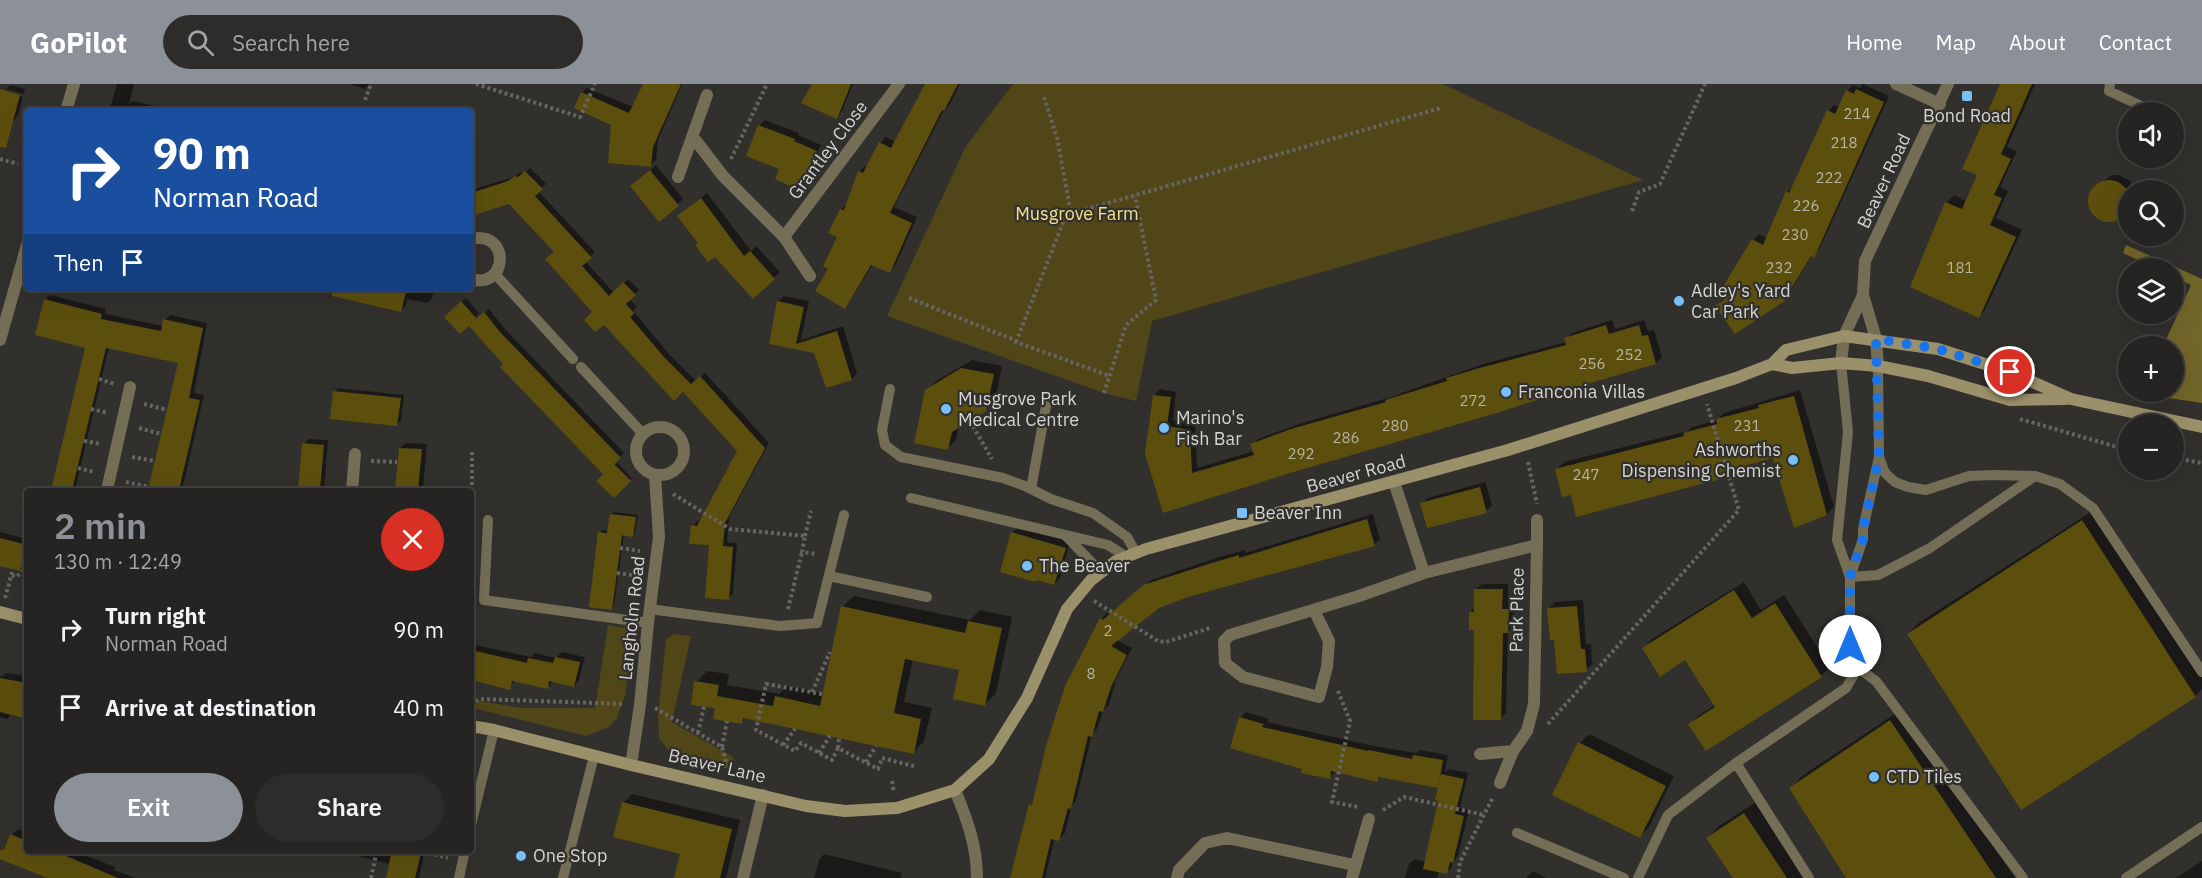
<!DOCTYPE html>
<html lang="en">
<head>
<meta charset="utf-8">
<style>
  :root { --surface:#252422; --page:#2d2c2a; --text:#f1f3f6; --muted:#a3a4a5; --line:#424140; --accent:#8c9099 }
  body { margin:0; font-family:"IBM Plex Sans",sans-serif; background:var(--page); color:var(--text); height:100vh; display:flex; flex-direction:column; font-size:22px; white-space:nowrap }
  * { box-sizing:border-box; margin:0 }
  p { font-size:20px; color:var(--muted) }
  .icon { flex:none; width:33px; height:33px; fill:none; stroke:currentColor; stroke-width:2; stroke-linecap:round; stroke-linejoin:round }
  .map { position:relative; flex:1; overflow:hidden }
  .side { position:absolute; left:24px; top:404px; width:450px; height:366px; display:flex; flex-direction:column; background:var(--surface); border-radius:6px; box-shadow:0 6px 24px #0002,0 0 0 2px var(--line) }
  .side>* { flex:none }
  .banner { position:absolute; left:24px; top:24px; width:450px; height:183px; border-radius:6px; box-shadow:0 6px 24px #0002,0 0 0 2px var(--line); background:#1a4fa0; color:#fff; overflow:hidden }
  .buttons { position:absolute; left:2118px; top:18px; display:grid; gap:12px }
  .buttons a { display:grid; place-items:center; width:66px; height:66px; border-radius:50%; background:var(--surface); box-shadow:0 6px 24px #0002,0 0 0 2px var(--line); font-size:30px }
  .pin { position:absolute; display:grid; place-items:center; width:51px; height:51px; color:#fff; margin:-26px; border:3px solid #fff; border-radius:50%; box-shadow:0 2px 6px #0007 }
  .me { position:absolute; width:66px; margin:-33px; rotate:0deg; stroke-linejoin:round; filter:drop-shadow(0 0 4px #0008) }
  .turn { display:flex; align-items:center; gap:21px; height:126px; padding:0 30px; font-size:27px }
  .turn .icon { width:78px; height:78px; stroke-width:2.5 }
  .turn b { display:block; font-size:42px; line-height:51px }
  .then { display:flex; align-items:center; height:57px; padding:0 30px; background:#0003; gap:12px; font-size:22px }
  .round { display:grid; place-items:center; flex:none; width:63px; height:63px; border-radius:32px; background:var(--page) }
  .headline { display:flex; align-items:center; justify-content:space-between; height:102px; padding:0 30px }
  h1 { font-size:36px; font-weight:600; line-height:45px; color:var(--accent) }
  .primary-button { display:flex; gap:12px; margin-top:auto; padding:12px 30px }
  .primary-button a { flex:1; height:69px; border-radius:36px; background:var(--accent); color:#fff; font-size:24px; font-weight:600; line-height:69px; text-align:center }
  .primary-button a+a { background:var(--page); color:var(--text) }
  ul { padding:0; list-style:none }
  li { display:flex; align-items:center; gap:18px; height:78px; padding:0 30px }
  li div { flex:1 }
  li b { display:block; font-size:22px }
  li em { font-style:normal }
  header { display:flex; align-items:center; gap:36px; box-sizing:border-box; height:84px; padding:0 30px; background:var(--accent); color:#fff }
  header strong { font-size:28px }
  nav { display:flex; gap:33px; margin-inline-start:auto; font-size:21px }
  .search { width:420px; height:54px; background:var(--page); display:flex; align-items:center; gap:15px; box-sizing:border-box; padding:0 21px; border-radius:33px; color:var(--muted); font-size:22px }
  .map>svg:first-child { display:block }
</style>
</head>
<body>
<header>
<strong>GoPilot</strong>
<div class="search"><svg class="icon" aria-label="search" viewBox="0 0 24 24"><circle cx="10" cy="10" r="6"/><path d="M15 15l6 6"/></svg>Search here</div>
<nav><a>Home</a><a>Map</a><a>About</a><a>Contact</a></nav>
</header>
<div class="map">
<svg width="2202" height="794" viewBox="0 0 2202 794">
  <rect width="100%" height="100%" fill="#31302d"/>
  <!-- green -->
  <path fill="#504618" d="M1013,0H1443L1643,96L1152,237L1136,317L1104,309L887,232L966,62Z
    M608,541L630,545L633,549L625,612L617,634L609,643L586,652L473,624L479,617L522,624H595Z
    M674,550L691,552L672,638L733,673L731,684L670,668L659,654L658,630L666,555Z"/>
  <!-- forest -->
  <path fill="#73662a" d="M2126,161L2202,195V319L2162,313L2159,308H2174V262H2163L2191,201L2174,193V184H2156L2123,169Z"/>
  <!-- shadow -->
  <path fill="#0007" d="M117,0H134L129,20L133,17L177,27H109Z
    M349,0H370L365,5Z
    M644,0H682L658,56L656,76L650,81L582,9L587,4L633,23Z
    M813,0H853L842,27L837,33Z
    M927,0H960L950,20L944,26L894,123L917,133L895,182L889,187L873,180L850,217L845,223L830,184L839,152L841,125L847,120L859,88L865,82L867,83L881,58L886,53L896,58Z
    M1863,0L1889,12L1819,166L1812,171L1789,210L1782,217L1717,222L1725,215L1721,209L1753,156L1759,150L1767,154L1787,108L1793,102L1828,27L1834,21L1840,23L1847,7L1853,1L1860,4Z
    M2001,0H2035L2007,63L2017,67L2000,103L2008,107L1996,134L2022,146L1985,226L1978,233L1912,202L1947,118L1954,111L1967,118L1979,91Z
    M10,1L25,5L24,10L5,5V8L23,13L18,32L13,37L7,58L1,64L0,20L4,7Z
    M765,36L799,49L798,51L821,61L804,98L799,104L781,84L759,42Z
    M656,81L683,115L678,120L638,96Z
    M530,84L546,100L538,107L595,168L585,177L614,209L628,195L639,206L629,215L637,223L627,233L629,235L635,229L668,269L696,297L705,289L769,359L729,433L727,458L737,459L733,510L728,514L710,460L693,442L697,437L701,438L739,367L683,306L594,228L556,167L509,118L471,130V106L514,93L520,88L524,90Z
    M2112,91H2118L2129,96L2135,106H2128V125L2119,134L2106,136L2095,129L2090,117L2094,104Z
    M707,109L751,167L756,162L780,188L753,213L715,171L700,158L685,126Z
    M357,204H434L432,214L428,219L407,215L406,221L401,226Z
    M50,211L106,225L105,230L163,242L165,236L170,231L207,239L194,309L204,311L182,406H149L180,278L109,263L75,406H52L87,263L45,216Z
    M784,212L809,217L801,256L843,242L857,289L852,295L815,268L770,259L778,218Z
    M466,214L479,229L469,239L471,241L489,225L504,244L624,369L603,388L469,239L446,233Z
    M1612,236L1615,245L1644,236L1648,247L1654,246L1662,273L1656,279L1164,427L1154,311L1160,305L1176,308L1173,336L1195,340L1197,384L1254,367L1252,361L1258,355L1299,340L1391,313L1483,280L1566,258V255L1572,249Z
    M972,276L1002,282L995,316L985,326L959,341L956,356L947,365L927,307L936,297Z
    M338,304L404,311L401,336L397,340L334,308Z
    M1800,306L1834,423L1827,430L1774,372L1730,386L1723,393L1572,409L1557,385L1564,378L1688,347L1692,343L1717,336L1724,329Z
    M309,355L328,356L324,406H299L304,360Z
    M406,359L427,360L423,404L433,406H396L400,364Z
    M617,379L632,394L614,412L598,397Z
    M1485,398L1492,421L1486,427L1422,420L1428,414Z
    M2094,426L2202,592V605L2195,612L2021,724L1908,550L1920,538Z
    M614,428L638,431L635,448L633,451L624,450L614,522L612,525L600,449L602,446L609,447L611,430Z
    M1373,430L1380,455L1374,461L1188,512L1158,523L1116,556L1132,564L1116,595L1109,621L1103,627L1097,645L1092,650L1076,717L1072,721L1065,749L1059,755L1055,754L1045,794H1012L1031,721L1034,717L1101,535L1107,529L1110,531L1151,496L1219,473L1245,466V469Z
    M1019,443L1070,458L1060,494L1054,500L1002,487L1013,448Z
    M0,448L27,455V483L23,482L20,486L0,481Z
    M1744,498L1761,526L1784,511L1830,583L1821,592L1707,665L1690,640L1699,631L1715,621L1685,574L1644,564L1652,555Z
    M1482,500H1508V519H1514L1513,541L1508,547L1506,629L1500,635L1471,528L1475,523L1476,505Z
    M854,512L970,536L980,526L1012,533L996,609L985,620L960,585L913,575L904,618L932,624L924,657L913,669L746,633L741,638L716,623L696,598L707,587L729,590L727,601L779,610L788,602L824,609L842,523Z
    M1583,516L1586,560H1591L1592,580L1586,586L1556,554L1549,524L1555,518Z
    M471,560L531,573L535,569L556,574L562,568L585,573L579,596L574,602L553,597L547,604L515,596L509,604L471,595Z
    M24,587L27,588V634L11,631L7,635L0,633V592L2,593L6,589L20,591Z
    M1902,625L2015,794H1847L1791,704L1802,692Z
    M1246,628L1269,635L1267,638L1374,662L1416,669L1420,666L1448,671L1445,688L1449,685L1468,689L1460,724L1469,726L1458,772L1454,777L1452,783L1446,789L1439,787L1437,794H1405L1409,780L1415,775L1426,778L1440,716V703L1381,692L1377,696L1335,688L1329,693L1304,684L1240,634Z
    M1589,650L1674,692L1649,743L1640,752L1580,659Z
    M632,710L740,736L726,794H676L682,768L623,719Z
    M1756,718L1807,794H1735L1708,754L1719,742Z
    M18,745L27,749V766H72L115,783L114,786L135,794H52L12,751Z
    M333,766H425L419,794H387L390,780Z
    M824,770L902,789L901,794H814L819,776Z
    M2202,777V794H2176Z
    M1533,787L1546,794H1526Z"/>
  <!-- building -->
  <path fill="#5c4f0e" d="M643,0H681L653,63L651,83L608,79L611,41L574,24L581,8L629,29Z
    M812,0H851L837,35L801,19Z
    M925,0H958L944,27L942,26L890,129L912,139L890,189L871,181L845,225L815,207L828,185L823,182L837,153L828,149L840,125L844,126L858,87L863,89L879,58L891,64Z
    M2000,0H2032L2001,70L2011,75L1994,111L2002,114L1990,141L2016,153L1979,234L1910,203L1945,118L1962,125L1977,91L1962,85Z
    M0,5L20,11L6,64L0,63Z
    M1856,5L1884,18L1814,174L1811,172L1783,218L1735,250L1715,222L1724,216L1719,209L1752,155L1763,161L1786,107L1789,109L1827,26L1835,30L1846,6L1854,10Z
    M758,41L795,55L794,57L817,67L799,106L775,95L779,85L746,72Z
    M650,86L679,122L659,138L630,102Z
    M525,87L543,105L535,112L592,174L582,182L609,212L623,198L636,211L626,220L634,229L630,233L664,273L691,300L700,292L765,364L725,439L723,462L733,463L729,516L705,514L709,461L689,460L691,441L697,442L737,367L683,308L674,317L604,241L595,248L584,236L592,228L545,175L554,168L509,120L471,132V109L508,97L515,92L518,93Z
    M2088 117a21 21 0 1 1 42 0a21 21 0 1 1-42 0Z
    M701,114L744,172L750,167L775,195L753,215L715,173L708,178L695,161L698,159L677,132Z
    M333,204H407L401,228L332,212Z
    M44,215L102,230L101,235L161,247L163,235L203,244L189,314L200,316L179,406H148L178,279L106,264L72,406H51L85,264L35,251Z
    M461,217L476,234L469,241L484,228L500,248L621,374L603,390L500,283L503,280L469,242L460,250L444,233Z
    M777,217L804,223L796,260L837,247L852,296L826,304L814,269L769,260Z
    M1606,241L1609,250L1639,241L1642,252L1648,251L1656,280L1577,303L1500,328L1297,387L1163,429L1145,370L1153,311L1171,313L1167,342L1190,346L1192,389L1254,371L1250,360L1291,345L1386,318L1385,316L1447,297L1446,294L1476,285L1566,261L1564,254Z
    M961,284L994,290L986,327L952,348L948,366L914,359L925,306Z
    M333,307L401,314L397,342L330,335Z
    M1794,312L1827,431L1794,444L1773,374L1722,388L1724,394L1576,433L1571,411L1562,413L1555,385L1684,352L1683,349L1717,340L1716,335L1759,324L1758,321Z
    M302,359L324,361L320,406H298Z
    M399,364L422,365L418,406H395Z
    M614,380L631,397L614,414L596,397Z
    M1480,403L1487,429L1427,444L1420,419Z
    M610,430L636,433L633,453L607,449Z
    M1367,435L1375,462L1188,513L1159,524L1111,562L1127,571L1111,603L1103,628L1099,627L1092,653L1088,652L1071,725L1068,724L1059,757L1051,755L1042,794H1010L1029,720L1032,721L1046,662L1065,602L1100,534L1103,536L1143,501L1212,479L1239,471V474Z
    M2082,436L2196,613L2021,726L1907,550Z
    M598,448L622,451L612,526L589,523Z
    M1011,448L1066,464L1054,501L1037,496L1036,498L1000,488Z
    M0,454L27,461V485L21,483L20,487L0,482Z
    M1474,505H1503L1502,525H1509L1508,549H1503L1501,636H1473L1474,546H1469V528H1474Z
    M1734,506L1752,534L1775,519L1822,593L1706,667L1688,640L1715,623L1685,576L1660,593L1642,564Z
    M841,522L965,549L968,537L1002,544L985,622L953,615L959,586L905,575L894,629L921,635L914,670L743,634L742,640L713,635L715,624L691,621L694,597L719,601L717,612L773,622L775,612L820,622Z
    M1577,522L1581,565H1585L1587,588L1557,590L1554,556H1550L1547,524Z
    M471,566L527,579L528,574L553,579L555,573L580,578L574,603L549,597L548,605L512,597L510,606L471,596Z
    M0,594L27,599V635L0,628Z
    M1239,633L1264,640L1262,643L1368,667L1369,666L1412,675L1413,671L1443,676L1439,699L1441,690L1464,695L1455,730L1464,732L1453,779L1450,778L1447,790L1423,785L1438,717L1435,716L1438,704L1379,693L1377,698L1331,687L1330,695L1301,689L1302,685L1230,664Z
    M1890,636L1996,794H1846L1789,704Z
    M1578,658L1666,702L1640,754L1552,711Z
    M622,718L732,745L720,794H674L680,770L613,753Z
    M1744,729L1787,794H1733L1706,754Z
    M10,750L27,757V766H52L118,794H47L0,775V766H4Z
    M392,766H408L421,769L415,794H386Z"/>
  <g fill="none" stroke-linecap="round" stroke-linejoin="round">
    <!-- path -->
    <path stroke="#666563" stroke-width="4" stroke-dasharray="3 3" stroke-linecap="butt" d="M476,0L580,33L595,0
      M1044,13L1057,54L1071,129
      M365,16L371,0
      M0,75L18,80
      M731,75L767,0
      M1632,127L1639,108L1660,100L1705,0
      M909,214L1012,255L1016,258L1110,292
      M1016,258L1066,131L1441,24
      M99,295L115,300
      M1104,309L1126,241L1156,216L1135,112
      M144,320L167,326
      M91,325L108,329
      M2020,335L2128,366
      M970,337L992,375
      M139,344L161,350
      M84,357L101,360
      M472,368V429
      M132,373L155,377
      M2174,374L2202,379
      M371,377L397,378
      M1528,378L1537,420
      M78,384L94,388
      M126,398L149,403
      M673,410L730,445L805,452L802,468L817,470
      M805,452L811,427
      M620,464L640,467
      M617,489L637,492
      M12,491L16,493L23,487L27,488
      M5,514L13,485
      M1094,517L1158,557L1166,558L1210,544
      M788,525L802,468
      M1338,607L1350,637L1332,718L1358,723
      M812,608L830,568
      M822,610L766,600L756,646L795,667L801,659L832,676L838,664L878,685L882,674L917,683
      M471,621L479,615L624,620
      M655,624L722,663L726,678L724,685
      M1548,640L1739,426L1707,320
      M698,649L704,623
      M783,661L795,645
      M722,663L727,637
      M838,664L839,654
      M819,669L830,652
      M866,678L876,662
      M892,697L894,709
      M1383,726L1404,713L1484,731
      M417,766L448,774
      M371,794L377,766
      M1458,794L1460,778L1493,713"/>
    <!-- service -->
    <path stroke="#746e56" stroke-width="10" d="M2110,0L2109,7L2152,27
      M495,190L573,275
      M581,283L643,350
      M890,305L882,346L885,361L901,373L1003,394L1025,402L1051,415L1093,429L1127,453L1136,469
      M1879,373L1885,389L1895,398L1908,403L1926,406L1969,392L1994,391L2035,392L2060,400L2093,424L2202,588
      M1031,405L1046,322
      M911,414L1108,461L1127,473
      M488,436L484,516L648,539
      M1065,451L1101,488
      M829,492L927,513
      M1850,493L1863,455V445L1879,373L1878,282
      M1850,493L1878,491L1930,464L2035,392
      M649,525L780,542L817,539L844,431
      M1858,584L1876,597L2023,794
      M1736,679L1809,794
      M471,741L494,646
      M1517,749L1624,794
      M459,794L465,766
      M563,794L594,672
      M1638,794L1668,731L1736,679L1846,604L1858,584L1850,562V493L1837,456L1848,348L1841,279
      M2126,794L2202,743"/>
    <!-- minor -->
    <path stroke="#746e56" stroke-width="12" d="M1896,0L1940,20
      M66,27L74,0
      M693,53L723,92L784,153L810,192
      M678,93L707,11
      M784,153L899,0
      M471,155C511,146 508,206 471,195
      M0,256L27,161
      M1841,279L1844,252L1863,211
      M1878,282L1876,255L1863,211L1865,177L1948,0
      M636 367a24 24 0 1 1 48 0a24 24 0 1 1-48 0Z
      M1394,398L1424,489
      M107,406L130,303
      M352,406L355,370
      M1537,461V436
      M1314,526L1329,557L1327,583L1319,613L1243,593L1225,579L1224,557L1230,551L1359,512L1424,489L1537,461L1534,620L1527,647L1513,667L1500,699
      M1480,670L1513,667
      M631,681L640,621L648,539L659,453L655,391
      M743,794L763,711
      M1177,794L1179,786L1205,759L1227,754L1354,781
      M1352,794L1369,735"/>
    <!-- tertiary -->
    <path stroke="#746e56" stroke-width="12" d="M955,706C967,735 977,762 977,794"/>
    <!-- secondary -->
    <path stroke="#9a916a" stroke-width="12" d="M1772,280L1792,284L1841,279L1878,282L1928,292L2010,316L2066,315
      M0,528L27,535
      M471,642L494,646L631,681L806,722L845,727L897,724L955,706L989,675L1027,614L1067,525L1091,496L1116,477L1146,465L1508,366L1736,294L1772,280L1786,266L1844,252L1938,265L2010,288L2071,315L2202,343"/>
  </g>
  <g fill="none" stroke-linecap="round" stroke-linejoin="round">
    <!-- route -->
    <path stroke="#1a73e8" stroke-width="10" stroke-dasharray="0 18" d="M1850,562V493L1863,455V445L1879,373L1876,255L1938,265L2010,288"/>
  </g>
  <!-- markers -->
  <g fill="#76c0f7" stroke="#31302d" stroke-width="2">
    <rect x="1961" y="6" width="12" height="12" rx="3"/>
    <circle cx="1679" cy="217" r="6"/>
    <circle cx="1506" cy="308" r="6"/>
    <circle cx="946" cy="325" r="6"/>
    <circle cx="1164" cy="344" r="6"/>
    <circle cx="1793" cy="376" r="6"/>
    <rect x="1236" y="423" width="12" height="12" rx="3"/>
    <circle cx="1027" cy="482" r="6"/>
    <circle cx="1874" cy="693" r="6"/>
    <circle cx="521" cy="772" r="6"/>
  </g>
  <g text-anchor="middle" stroke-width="4.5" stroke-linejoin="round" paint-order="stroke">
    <!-- number labels -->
    <g font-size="15" fill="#b6b3a1">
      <text x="1857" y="35">214</text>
      <text x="1844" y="64">218</text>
      <text x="1829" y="99">222</text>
      <text x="1806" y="127">226</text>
      <text x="1795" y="156">230</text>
      <text x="1779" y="189">232</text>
      <text x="1960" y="189">181</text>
      <text x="1629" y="276">252</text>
      <text x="1592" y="285">256</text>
      <text x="1473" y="322">272</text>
      <text x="1395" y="347">280</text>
      <text x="1747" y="347">231</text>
      <text x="1346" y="359">286</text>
      <text x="1301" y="375">292</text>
      <text x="1586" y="396">247</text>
      <text x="1108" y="552">2</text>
      <text x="1091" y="595">8</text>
    </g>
    <!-- poi labels -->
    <g font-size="18" fill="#d4d4d2" stroke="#31302d" text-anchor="start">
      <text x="1967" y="38" text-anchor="middle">Bond Road</text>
      <text x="1691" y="213">Adley's Yard<tspan x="1691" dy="21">Car Park</tspan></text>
      <text x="1518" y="314">Franconia Villas</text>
      <text x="958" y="321">Musgrove Park<tspan x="958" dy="21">Medical Centre</tspan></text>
      <text x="1176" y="340">Marino's<tspan x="1176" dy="21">Fish Bar</tspan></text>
      <text x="1781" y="372" text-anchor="end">Ashworths<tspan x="1781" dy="21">Dispensing Chemist</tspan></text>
      <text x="1254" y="435">Beaver Inn</text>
      <text x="1039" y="488">The Beaver</text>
      <text x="1886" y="699">CTD Tiles</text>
      <text x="533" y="778">One Stop</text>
    </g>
    <!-- street labels -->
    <g font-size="18" fill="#d4d4d2" stroke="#31302d">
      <text transform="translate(828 66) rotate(-53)" y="6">Grantley Close</text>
      <text transform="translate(1884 97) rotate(-65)" y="6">Beaver Road</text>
      <text transform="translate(1356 390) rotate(-15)" y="6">Beaver Road</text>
      <text transform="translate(1517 526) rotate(-89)" y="6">Park Place</text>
      <text transform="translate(632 534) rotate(-84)" y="6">Langholm Road</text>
      <text transform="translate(717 682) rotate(13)" y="6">Beaver Lane</text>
    </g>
    <!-- park labels -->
    <g font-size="18" fill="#f5e189" stroke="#31302d">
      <text x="1077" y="136">Musgrove Farm</text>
    </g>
  </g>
</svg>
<div class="buttons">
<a><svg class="icon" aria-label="sound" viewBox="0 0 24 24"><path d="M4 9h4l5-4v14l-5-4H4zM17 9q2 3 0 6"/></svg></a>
<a><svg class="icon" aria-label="search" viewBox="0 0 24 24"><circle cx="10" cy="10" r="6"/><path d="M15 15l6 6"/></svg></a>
<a><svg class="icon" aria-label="layers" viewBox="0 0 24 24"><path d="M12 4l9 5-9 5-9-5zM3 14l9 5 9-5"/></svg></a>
<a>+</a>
<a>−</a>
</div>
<div class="pin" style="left:2010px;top:288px;background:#d93025"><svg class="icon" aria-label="arrive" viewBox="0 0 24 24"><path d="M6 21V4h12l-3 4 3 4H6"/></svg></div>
<svg class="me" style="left:1850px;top:562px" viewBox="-20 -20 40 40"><circle r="19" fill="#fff"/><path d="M0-13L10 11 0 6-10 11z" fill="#1a73e8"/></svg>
<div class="banner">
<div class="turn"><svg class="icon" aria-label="right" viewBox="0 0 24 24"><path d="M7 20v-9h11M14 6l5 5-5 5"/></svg><div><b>90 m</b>Norman Road</div></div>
<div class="then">Then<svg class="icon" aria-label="arrive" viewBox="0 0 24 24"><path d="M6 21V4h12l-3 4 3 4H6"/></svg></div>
</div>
<section class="side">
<div class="headline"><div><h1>2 min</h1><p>130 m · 12:49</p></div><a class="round" style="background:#d93025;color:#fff"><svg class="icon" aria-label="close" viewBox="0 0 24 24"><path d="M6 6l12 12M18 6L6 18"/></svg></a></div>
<ul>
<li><svg class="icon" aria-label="right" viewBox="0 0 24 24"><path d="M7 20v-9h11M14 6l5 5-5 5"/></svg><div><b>Turn right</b><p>Norman Road</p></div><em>90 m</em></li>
<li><svg class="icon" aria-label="arrive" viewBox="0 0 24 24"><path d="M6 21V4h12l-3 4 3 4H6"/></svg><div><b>Arrive at destination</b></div><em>40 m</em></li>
</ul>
<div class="primary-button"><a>Exit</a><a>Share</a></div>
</section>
</div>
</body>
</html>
